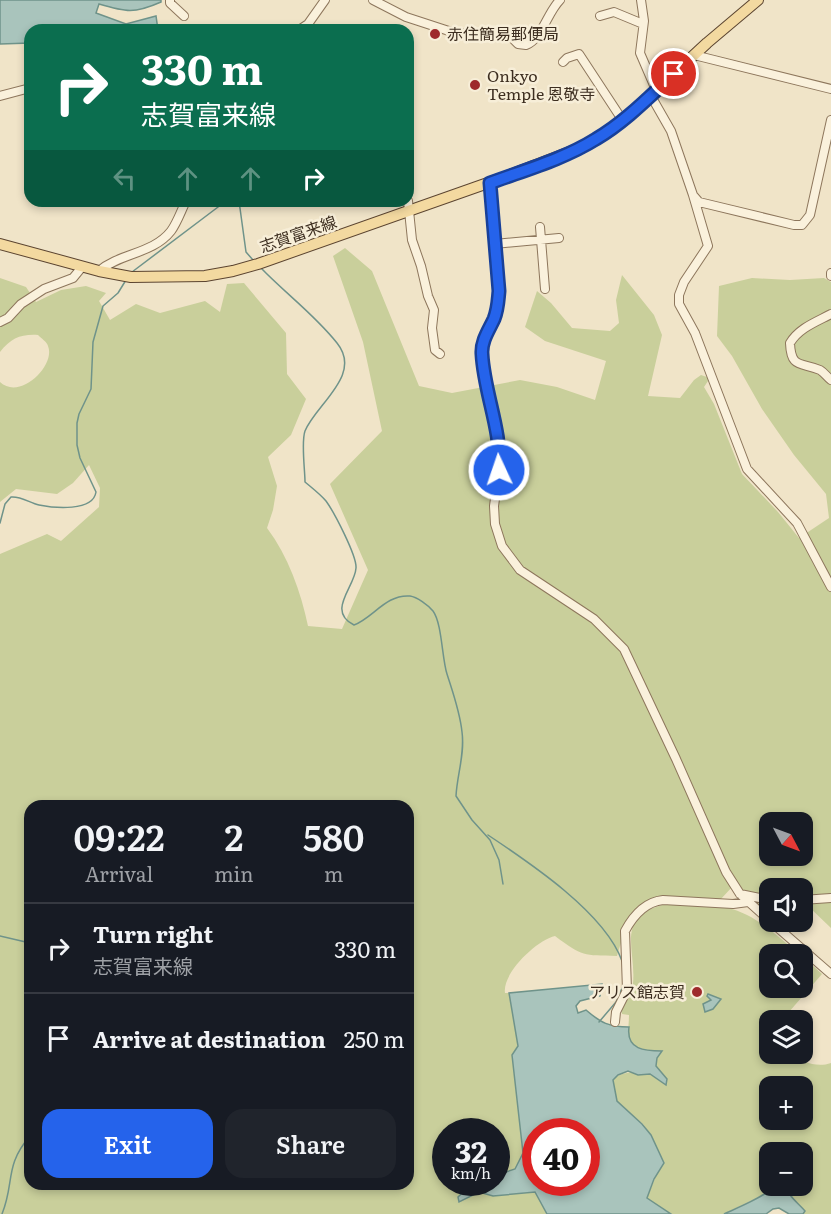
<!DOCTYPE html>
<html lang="en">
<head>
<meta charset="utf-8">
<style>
  :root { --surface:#171b24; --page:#20242c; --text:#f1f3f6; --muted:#9ea1a6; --line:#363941; --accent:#2563eb }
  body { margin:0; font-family:Literata,"Noto Sans JP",serif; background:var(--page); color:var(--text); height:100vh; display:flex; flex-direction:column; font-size:22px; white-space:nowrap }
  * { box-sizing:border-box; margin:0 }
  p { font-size:20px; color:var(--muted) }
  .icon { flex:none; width:33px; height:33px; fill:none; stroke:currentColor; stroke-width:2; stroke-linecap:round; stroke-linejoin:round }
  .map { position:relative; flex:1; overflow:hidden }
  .details { position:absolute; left:24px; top:800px; width:390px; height:390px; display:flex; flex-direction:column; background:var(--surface); border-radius:18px; box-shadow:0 3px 9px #0003 }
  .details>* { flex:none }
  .guide { position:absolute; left:24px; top:24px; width:390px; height:183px; border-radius:18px; box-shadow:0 3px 9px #0003; background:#0b6e4f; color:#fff; overflow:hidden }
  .needle { width:39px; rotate:131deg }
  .fabs { position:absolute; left:759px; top:812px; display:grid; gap:12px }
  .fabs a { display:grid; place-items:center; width:54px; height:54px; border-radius:12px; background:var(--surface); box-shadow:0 3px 9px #0003; font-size:30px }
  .speed { position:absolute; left:432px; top:1118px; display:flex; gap:12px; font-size:30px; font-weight:700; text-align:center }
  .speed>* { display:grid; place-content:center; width:78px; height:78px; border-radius:50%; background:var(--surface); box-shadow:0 3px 9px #0003; line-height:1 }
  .speed small { font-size:15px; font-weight:400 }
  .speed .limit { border:9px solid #d22; background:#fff; color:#111 }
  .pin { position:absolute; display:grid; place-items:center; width:51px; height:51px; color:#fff; margin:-26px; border:3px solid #fff; border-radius:50%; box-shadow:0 2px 6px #0007 }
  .me { position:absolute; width:66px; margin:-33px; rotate:357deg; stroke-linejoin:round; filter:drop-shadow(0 0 4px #0008) }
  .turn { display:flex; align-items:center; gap:21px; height:126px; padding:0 18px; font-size:27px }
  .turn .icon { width:78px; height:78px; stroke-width:2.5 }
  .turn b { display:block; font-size:42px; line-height:51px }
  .lanes { display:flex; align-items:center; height:57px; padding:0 18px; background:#0003; justify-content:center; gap:30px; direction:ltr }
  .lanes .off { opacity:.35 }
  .eta { display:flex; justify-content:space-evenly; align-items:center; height:102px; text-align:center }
  .eta b { font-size:36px; font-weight:600; line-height:42px }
  .button { display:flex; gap:12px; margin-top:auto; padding:12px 18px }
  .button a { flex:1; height:69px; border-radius:18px; background:var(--accent); color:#fff; font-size:24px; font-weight:600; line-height:69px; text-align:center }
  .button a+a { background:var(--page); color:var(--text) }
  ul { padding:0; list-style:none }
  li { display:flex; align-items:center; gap:18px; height:90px; padding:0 18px; border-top:2px solid var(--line) }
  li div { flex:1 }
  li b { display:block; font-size:22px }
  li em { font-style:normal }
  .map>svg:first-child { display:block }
</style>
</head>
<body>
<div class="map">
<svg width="831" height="1214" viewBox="0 0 831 1214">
  <rect width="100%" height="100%" fill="#f0e4c8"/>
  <!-- green -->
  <path fill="#c9cf9b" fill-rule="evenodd" d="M345,248L372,271L419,386L452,393L520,380L557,387L595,400L606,361L545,341L525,327L537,291L551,303L572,328L610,331L619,323L616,300L622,275L654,315L662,335L648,396L680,398L694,380L701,375L710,378L704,387L714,404L742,474L778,512L799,538L829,518L826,494L794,455L762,409L732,356L717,336L719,286L752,278L790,280L824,278L831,282V928L808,906L803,907L802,888H770L769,916L733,886L720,900L655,898C630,907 624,934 617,956C583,955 583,957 555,936C537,940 502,973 505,993H509L518,1046L512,1055L523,1153L515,1169L497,1175L496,1131H446V1182H470V1186L458,1197L459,1202L479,1192L493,1196L535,1192L547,1214H0V554L47,534L61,541L99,507L100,488L89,465L73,483L57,494L16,489L0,502V382C20,401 56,365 48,346C47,342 41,338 38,335C21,334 11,338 0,352V278L26,287L36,302L61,290L86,286L106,293L99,301L110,320L136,304L160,313L205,301L220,312L227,284L244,283L286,333L287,374L306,399L291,435L268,457L277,486L273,510L267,528C288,556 301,592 308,626L342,629L368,570L330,484L382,431L363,342L333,256ZM30,806H408V1184H30ZM770,822H802V855H770Z
    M667,904C687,905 709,904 728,908C755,914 779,937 799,954H770V987H802L803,957L822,974L782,1020H770V1053H790C801,1062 817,1068 831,1063V1214H803L805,1211L785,1188V1185H802V1152H770V1185H775L772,1190L724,1214H671L647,1198L658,1171L651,1135L643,1124L617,1101L613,1080C625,1066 651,1075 667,1079L656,1066L657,1058L662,1051C651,1051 629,1051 628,1036C628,1029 629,1022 629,1015L622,1014C621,1005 628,1001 631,993C642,957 608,916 667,904ZM770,1086H802V1119H770Z"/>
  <!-- water -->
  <path fill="#a9c4bc" stroke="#6f938a" stroke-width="1.5" fill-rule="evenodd" d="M0,0H161V2C134,14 126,12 99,4L96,13L126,24L156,16L158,30H30V43L0,44Z
    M602,984L600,996L580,1001L576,1006L578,1013L586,1010C601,1023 609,1027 629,1027C626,1050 645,1051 662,1051L657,1058L656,1066L667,1079L666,1085L650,1074L638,1075L628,1071L618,1075L613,1080L617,1101L642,1124L651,1135L664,1163L654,1179L647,1198L671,1214H547L535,1192L493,1196L479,1192L459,1202L458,1197L470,1186V1182H496L497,1175L515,1169L523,1153L512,1055L518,1046L509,993ZM536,1131H586V1182H536Z
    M708,994L721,999L713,1009L705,1012L703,1004L711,1000L707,996Z
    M775,1185H785C787,1195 798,1203 805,1211L803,1214H789L779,1208L773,1209L766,1214H724C737,1208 769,1195 775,1185Z"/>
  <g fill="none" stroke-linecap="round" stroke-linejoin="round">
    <!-- stream -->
    <path stroke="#6f938a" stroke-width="1.5" d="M239,201L246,252L253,260
      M261,268C285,293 315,315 337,343C363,375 316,404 305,431C301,442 305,470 305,482C312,488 320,494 326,501C334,512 357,556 356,568C355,587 326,611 354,625C373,618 386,594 410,596C417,597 428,605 433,611C442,623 442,659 447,674C453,693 460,712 462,732C465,754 457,775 456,796L472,820L490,840L499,860L503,884
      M132,272L226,201
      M0,523L5,504L11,497C21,496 30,503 39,505C54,508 93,512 96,492L80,458L77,445V423L79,414L91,389L93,342L103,306L118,293L126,280
      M488,835C530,863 605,913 622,961
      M0,936L30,943
      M30,981V1000
      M599,1022L616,1002L623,986
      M30,1103V1117
      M2,1214C15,1182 4,1166 30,1136"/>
    <defs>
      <path id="minor" d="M170,0V3L184,16
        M373,0L406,17L455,33L510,36L518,44L526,45C542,39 547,13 560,0
        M641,0L644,21L640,53L656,90
        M600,16L614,12L643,24
        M308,24L315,30
        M299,30L308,24L325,0
        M694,55L831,89
        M563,62L567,58L579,54L623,121
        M0,96L30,88
        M651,96L671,131L693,195L699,202L794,225H802L810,215L831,120
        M490,183L499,291L498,307L484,339L481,354L493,410L499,452V470L494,506L495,524L502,546L520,570L594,619L624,649L676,759L726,872L740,894L770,921
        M693,195L708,246L684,282L679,295V304L695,333L747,469L797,523L831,587
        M408,201L412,240L421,266L428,296L434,310L432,328L435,350L440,354
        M540,227L545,289
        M495,244L559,238
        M99,271C120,253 153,254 171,231C177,223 181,211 186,201
        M831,273V276
        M831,314C816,322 799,328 790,343C791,369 801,362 820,370C825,373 827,377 831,380
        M0,322L8,318L21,304L44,289L73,278L82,267
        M740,894L770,900
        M802,900L831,898
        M770,921L831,974
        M615,1022L616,1012L627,990L625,931C633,916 645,902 663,900L733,904L748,902"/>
      <path id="major" d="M0,244L99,271L131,277L205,276L233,271L258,264L502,178L577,149L597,139L623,121L707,43L758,0"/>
    </defs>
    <!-- minor casing -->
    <use href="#minor" stroke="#8d765c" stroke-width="10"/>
    <!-- major casing -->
    <use href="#major" stroke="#5b4430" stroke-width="12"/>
    <!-- minor -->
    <use href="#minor" stroke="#faf1dc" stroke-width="8"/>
    <!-- major -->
    <use href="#major" stroke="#f3d9a0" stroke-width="10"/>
  </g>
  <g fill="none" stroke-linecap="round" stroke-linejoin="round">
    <defs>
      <path id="route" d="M499,470C502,430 484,393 482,354C481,341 489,330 494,319C498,309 498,301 499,291L490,183C525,170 564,159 596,139C625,122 649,97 674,74"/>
    </defs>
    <!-- route casing -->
    <use href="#route" stroke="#184099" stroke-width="15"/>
    <!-- route -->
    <use href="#route" stroke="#2563eb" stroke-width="10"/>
  </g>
  <!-- markers -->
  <g fill="#9e2a2b" stroke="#f7eed8" stroke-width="2">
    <circle cx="435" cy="34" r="6"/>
    <circle cx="475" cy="85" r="6"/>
    <circle cx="697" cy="992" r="6"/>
  </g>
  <g text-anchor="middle" stroke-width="5" stroke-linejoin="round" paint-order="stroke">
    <!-- poi labels -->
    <g font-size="16" fill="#3d2e20" stroke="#f7eed8" text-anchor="start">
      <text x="447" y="40">赤住簡易郵便局</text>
      <text x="487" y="82">Onkyo<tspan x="487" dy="18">Temple 恩敬寺</tspan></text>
      <text x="685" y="998" text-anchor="end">アリス館志賀</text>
    </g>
    <!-- street labels -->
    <g font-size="16" fill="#3d2e20" stroke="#f7eed8">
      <text transform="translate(298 234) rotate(-19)" y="6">志賀富来線</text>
    </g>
  </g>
</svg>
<div class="fabs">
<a><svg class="needle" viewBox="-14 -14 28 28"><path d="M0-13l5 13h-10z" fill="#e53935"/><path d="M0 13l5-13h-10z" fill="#9ea1a6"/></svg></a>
<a><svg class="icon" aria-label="sound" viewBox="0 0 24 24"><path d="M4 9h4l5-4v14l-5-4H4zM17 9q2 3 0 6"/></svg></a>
<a><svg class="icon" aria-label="search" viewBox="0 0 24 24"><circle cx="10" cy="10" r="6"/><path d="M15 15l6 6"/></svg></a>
<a><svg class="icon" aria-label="layers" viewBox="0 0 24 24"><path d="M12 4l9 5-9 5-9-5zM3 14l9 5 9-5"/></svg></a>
<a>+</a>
<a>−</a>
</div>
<div class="speed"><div>32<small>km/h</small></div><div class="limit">40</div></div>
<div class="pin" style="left:674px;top:74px;background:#d93025"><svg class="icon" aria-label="arrive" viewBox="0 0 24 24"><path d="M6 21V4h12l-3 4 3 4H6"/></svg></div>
<svg class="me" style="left:499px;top:470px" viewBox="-20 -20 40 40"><circle r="17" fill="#2563eb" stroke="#fff" stroke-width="3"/><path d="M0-11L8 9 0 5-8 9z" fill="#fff"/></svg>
<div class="guide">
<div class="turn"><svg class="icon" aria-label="right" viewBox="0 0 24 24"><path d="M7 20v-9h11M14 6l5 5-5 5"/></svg><div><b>330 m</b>志賀富来線</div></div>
<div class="lanes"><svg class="icon off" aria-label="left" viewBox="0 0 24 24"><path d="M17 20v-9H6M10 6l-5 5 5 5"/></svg><svg class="icon off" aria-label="ahead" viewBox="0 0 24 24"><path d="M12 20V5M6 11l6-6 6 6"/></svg><svg class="icon off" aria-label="ahead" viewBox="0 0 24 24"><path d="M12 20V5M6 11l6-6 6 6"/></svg><svg class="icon" aria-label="right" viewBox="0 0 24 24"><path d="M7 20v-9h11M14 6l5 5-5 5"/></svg></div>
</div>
<section class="details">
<div class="eta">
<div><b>09:22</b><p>Arrival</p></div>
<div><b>2</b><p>min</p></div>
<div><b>580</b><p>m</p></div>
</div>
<ul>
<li><svg class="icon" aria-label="right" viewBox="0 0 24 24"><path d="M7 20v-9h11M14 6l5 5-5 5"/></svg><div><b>Turn right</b><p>志賀富来線</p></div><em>330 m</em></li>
<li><svg class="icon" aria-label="arrive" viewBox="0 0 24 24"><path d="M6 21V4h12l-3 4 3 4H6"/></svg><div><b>Arrive at destination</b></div><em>250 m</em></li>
</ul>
<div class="button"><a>Exit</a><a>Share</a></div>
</section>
</div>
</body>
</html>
